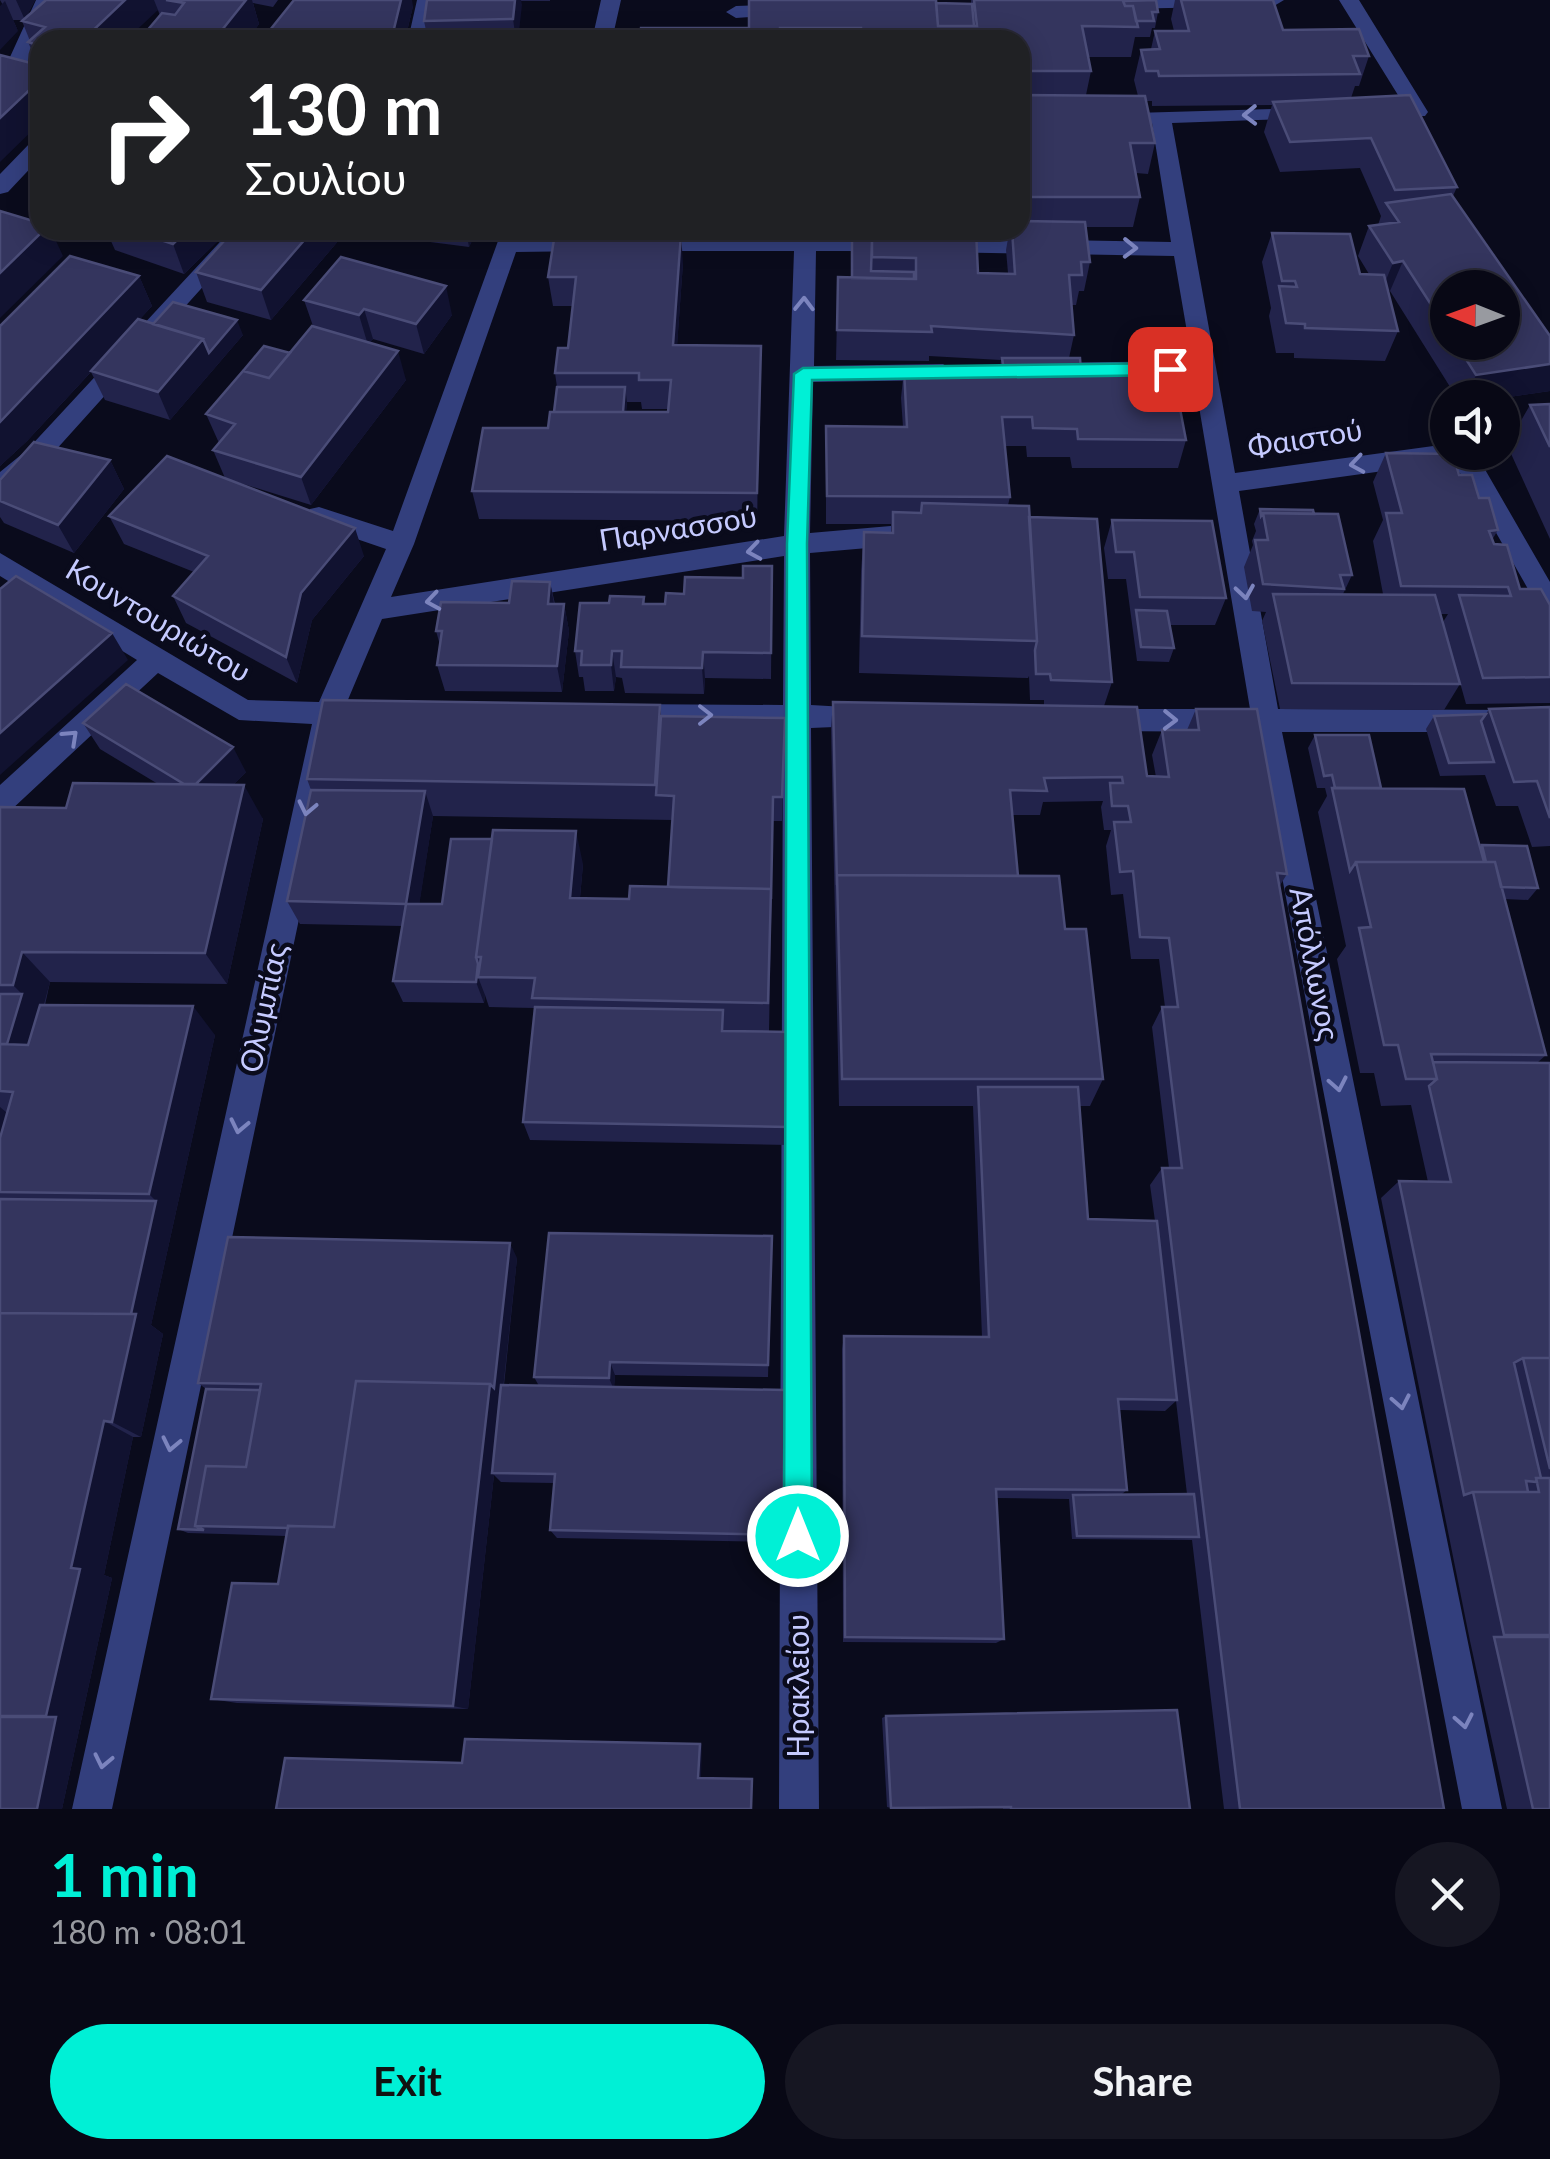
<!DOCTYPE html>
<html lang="en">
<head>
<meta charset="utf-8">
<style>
  :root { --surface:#080815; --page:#161622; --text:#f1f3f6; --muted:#989aa0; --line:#292934; --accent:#00f0d6 }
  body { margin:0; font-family:Lato,sans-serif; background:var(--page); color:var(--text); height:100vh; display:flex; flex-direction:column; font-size:38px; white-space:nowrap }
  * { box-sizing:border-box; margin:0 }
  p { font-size:32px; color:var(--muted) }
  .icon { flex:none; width:55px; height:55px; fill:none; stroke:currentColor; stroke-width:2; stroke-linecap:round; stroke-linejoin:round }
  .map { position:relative; height:1809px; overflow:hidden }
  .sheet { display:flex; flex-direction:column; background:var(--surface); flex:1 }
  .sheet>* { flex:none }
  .top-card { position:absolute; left:30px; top:30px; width:1000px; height:210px; border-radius:30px; box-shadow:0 5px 25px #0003,0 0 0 2px var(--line); background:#202124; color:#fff; overflow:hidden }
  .needle { width:65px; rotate:271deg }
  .controls { position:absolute; left:1430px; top:270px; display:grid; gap:20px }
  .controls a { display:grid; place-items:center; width:90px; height:90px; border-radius:50%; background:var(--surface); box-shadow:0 5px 25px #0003,0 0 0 2px var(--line); font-size:50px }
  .pin { position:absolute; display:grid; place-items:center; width:85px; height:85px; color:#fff; margin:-42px; border-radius:20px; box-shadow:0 5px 15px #0006 }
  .me { position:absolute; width:110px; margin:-55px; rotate:0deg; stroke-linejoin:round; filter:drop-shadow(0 0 8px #0008) }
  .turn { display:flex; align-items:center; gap:35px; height:210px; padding:0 50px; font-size:45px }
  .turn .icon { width:130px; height:130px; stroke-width:2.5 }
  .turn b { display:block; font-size:70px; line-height:85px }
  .round { display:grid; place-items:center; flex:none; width:105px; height:105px; border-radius:52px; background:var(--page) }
  .headline { display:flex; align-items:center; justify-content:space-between; height:170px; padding:0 50px }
  h1 { font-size:60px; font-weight:700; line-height:75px; color:var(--accent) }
  .action { display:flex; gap:20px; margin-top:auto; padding:20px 50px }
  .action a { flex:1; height:115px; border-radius:60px; background:var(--accent); color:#111; font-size:40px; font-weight:700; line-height:115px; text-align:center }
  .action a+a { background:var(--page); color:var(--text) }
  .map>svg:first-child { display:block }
</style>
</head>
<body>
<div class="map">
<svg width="1550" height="1809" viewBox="0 0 1550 1809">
  <rect width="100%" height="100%" fill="#0a0b1c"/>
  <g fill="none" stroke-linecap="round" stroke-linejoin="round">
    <!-- minor -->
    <path fill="#333f7d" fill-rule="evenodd" d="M36,0H56L29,60L0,82V66L10,57Z
      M417,0H437L428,40H408Z
      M601,0H621L612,40H592Z
      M1110,0H1284L1274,6L1118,9L1111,7Z
      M1339,0H1359L1428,112L1425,116H1411Z
      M788,4L795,6V14L736,18L726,12L736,6Z
      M1310,108L1317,110L1320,114L1317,118L1172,123L1235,473L1448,444V452H1469L1483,466L1550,582V615L1541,612L1465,478L1448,462L1239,491L1278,709L1550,710V732H1282L1502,1809H1462L1254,732L1102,731L1092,728L1088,720L1092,712L1102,709H1250L1194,377L1039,379L1027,371L1039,363L1192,361L1174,256L936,252L925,245L936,238L1171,242L1152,123L1134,121L1131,117L1134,113Z
      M40,139V158L8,192L0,194V174L32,141Z
      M231,230H254L45,462L9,492L0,495V472L27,450Z
      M502,230H524L521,238L590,237L601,244L590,251L516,252L414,544L391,597L784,536L794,251H641L630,244L633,239L805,236L898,239L901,244L890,251H816L814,366L943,364L955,372L943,380L813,382L810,533L902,525L911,528L915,535L911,542L902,545L810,553L811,705L881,709L885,717L881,725L811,728L819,1809H779L783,727L622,726L612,723L608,715L612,707L622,704L783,705L784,556L382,619L347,702L356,705L360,713L356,721L340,724L112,1809H72L312,724L239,720L158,673L10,811L0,815V785L137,660L0,576V553L248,700L319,702L386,549L310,523L306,516L310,509L319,507L393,531Z"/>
  </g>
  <!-- wall -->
  <path fill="#22234b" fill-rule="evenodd" d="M0,0H35L26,17L46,0H278L273,7L253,3L259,24L247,40H141V38L160,16L158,10L40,40V123L35,64L37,62L28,42L30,41L22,21L23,20H13L18,31Z
    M427,0H550V1H521L518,40H428L424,21Z
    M749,0H936V3L971,4V0H1156L1158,12L1155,28H1152L1150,37H1135L1131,57H1088L1091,71L1086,95L1138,96L1134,80L1141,50L1151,49L1155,31H1174L1171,19L1175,0H1273L1283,30L1359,29L1369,56L1359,86H1355L1351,98L1410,95L1457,187L1453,196L1550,336V391L1502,398H1457L1390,291H1388L1398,331L1385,361L1294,358V353H1276L1269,316L1271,308L1262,262L1272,233L1350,234L1360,274H1369L1358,256L1369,226L1378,225L1381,216L1360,168L1280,172L1264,132L1272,105L1152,106V101H1146L1155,143L1148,174L1136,173L1140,197L1133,227H1086L1090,262L1084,291H1079L1076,305H1071L1074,335L1069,358H1080L1081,372H1173L1186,440L1178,468H1072L1070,457H1027L1026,446H1005L1010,497L1008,505L1029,506V517L1097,519L1112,682L1104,706L1137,707L1147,776L1156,777L1152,755L1162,730H1187L1196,709H1257L1287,874L1279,887L1444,1809H1224L1192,1540L1072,1539L1069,1499L996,1498L1004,1639L996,1643L843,1642L842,1349L844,1336L982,1337L973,1106H839L831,728L833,702L1044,705V700H1030L1029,676L1028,678L859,673L861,571L864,532L891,533V524H826V426L903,427L901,398L904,369L1000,370L1001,360L929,356V361L836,360L838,277L851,278L852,235L907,237L908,232L700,230H1020V40H640L641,28H749ZM976,232L1009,233L1006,250L1008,273H978ZM1448,288H1502V342H1448ZM1103,801L1101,807L1104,830H1111L1106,846L1111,895L1123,894L1131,959H1159L1165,1007H1162L1152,1027L1169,1168H1162L1150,1185L1155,1221L1088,1219L1079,1106H1090L1103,1079L1086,929H1065L1059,876H1018L1013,815H1040L1043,802ZM1176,1401L1187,1494H1122L1127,1490L1120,1410L1165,1411Z
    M413,6L405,40H262Z
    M106,230H229L184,274L115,250Z
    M375,230H477L469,247L376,235Z
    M337,235L339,240L271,320L207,302L196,272Z
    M683,263L677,345L761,376L757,521L479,519L472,491L548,428L554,412L557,387L555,373L568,348L572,306H553L548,277ZM627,402H641L642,409H668V412H626Z
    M139,276L152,306L139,320L153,324L243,335L170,420L105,400L91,372L27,441L0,466V326Z
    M304,300L452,315L424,354L373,339L369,343L406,380L311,505L227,479L364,556L312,620L297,683L186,623L173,596L194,572L124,544L109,516L225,478L213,450L219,443L206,414L290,353L313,326Z
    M1550,404V539L1507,445L1530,405Z
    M1386,453L1459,475L1479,498L1498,530L1492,540L1494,544L1520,589L1550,605V703L1466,704L1443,622L1448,614H1440L1460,684L1444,710L1280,709L1262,621L1266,612L1252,611L1244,567L1253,545L1252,541L1256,531L1254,524L1260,509L1314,514L1352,575L1343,594H1383L1373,541L1383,520L1373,482Z
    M110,460L124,489L74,553L4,523L0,517V480Z
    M1112,520L1226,598L1215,625H1170L1174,648L1169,662L1137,661L1126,579H1108L1104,548Z
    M772,566L771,679L705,678L704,694L625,693L622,678L616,677L614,691H585L583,677H579L575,651L609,603L644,597L645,604H665L684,594L743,578Z
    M550,582L555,604H564L569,631L562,692L445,691L437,665L440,645L436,631L509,603Z
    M1550,707V846L1532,847L1518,806H1496L1485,775L1440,776L1426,729L1434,716L1486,714L1489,709Z
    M661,716L785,718L782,821H773L769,1032H790L789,1145L530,1140L523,1122L535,1008L489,1007L485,995L484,1003L403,1002L393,981L402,926L300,924L287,901L311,790L307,779ZM433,816L673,820L668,887L629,899L580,898L583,864L442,904H419Z
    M83,723L246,772L233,785L263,819L227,984L50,982L45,1005L215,1035L151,1325L163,1334L141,1437H133L104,1575L112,1578L62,1809H0V807L66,808L158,784L100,749Z
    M1315,735L1381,788L1480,847L1482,845L1538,888L1528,900L1504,899L1546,1055L1537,1063H1550V1809H1507L1470,1641L1381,1198L1399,1181L1428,1182L1411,1105L1381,1106L1374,1073H1360L1337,959L1346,946L1318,812L1327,796L1325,788H1317L1308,748Z
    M772,1236L768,1377L615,1375L614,1387L785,1390L783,1542L557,1538L550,1530L554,1483L501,1482L494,1475L468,1709L237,1703L211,1699L278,1584L286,1536L188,1533L178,1529L206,1389L198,1383L517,1258L504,1385L539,1386L534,1377Z
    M886,1716L1190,1809H1003V1807L891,1808L887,1807L882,1718Z"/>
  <!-- shaded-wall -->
  <path fill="#111230" d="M16,0H35L25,20Z
    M125,0H154L158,10L126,40H83Z
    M246,0H252L259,24L247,40H214Z
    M401,0H412L413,6L405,40H393L392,37Z
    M515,0H521L522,5L518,40H516L513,19Z
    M5,1L18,31L0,50V6Z
    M40,80V123L0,162V118Z
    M44,230H51L63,256L0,318V273Z
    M187,230H229L184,274L173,244Z
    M313,230H342L337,235L339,240L271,320L261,290Z
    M466,230H477L469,247Z
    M681,234L683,263L675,375L673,345Z
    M1403,261L1390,291L1381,292L1393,263Z
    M139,276L152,306L27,441L0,466V422Z
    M446,286L452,315L424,354L416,324Z
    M364,309L373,339L368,345L359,315Z
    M237,320L243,335L170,420L158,392L203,339Z
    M761,346V376L757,521V493Z
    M398,351L406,380L311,505L301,477Z
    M1550,364V391L1502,398H1465L1476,375Z
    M625,387L627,402L623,441L621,426Z
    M110,460L124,489L74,553L58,525Z
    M355,528L364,556L312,620L297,683L286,657L301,593Z
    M550,582L555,609L548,604Z
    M564,604L569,631L562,692L557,666Z
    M112,633L128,660L0,775V733Z
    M612,651L616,677L614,691L611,665Z
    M703,652L705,678L704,694L702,668Z
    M660,705L664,742L656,795L655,785Z
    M233,747L246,772L206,813L191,789Z
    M244,785L263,819L227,984L205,953Z
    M425,791L433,816L416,926L406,904Z
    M576,831L583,864L577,930L570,898Z
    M22,952L50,982L19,1097L0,1068L22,994L13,985Z
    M478,964V977L485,995L484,1003L476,982Z
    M193,1006L215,1035L151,1325L163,1334L141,1437L112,1422L130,1320L156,1201L149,1194Z
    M0,1107L13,1118L0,1163Z
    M510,1243L517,1258L494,1473H492L494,1475L468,1709L453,1706L490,1384Z
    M610,1362L615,1375L614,1390L609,1378Z
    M104,1421L133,1437L104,1575L112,1578L62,1809H37L46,1716L71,1568Z
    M700,1744H702L701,1778H698Z"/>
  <!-- building -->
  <path fill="#34355e" stroke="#4a4c77" stroke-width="2.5" d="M46,0H125L83,40H40V46L28,42L45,27L22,21Z
    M166,0H246L214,40H152L141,38L162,13L175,15L184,3Z
    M294,0H401L392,37L324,36L322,40H262Z
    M427,0H515L513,19L424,21Z
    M749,0H936L938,26H977L974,0H1123L1125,6H1133L1138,27L1082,26L1091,71H1020V40H861V28H780V40H640L641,28H749Z
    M1156,0L1158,12H1152L1154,21H1136L1133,6H1125L1123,1Z
    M1181,0H1273L1283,30L1359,29L1369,56H1353L1360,74L1159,76L1158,71H1146L1141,50L1160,49L1155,31H1189Z
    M936,3L972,4L974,26H938Z
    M0,55L35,64L40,59V80L0,118Z
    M1020,95L1145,96L1155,143H1130L1140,197H1020Z
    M1410,95L1457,187L1395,190L1371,138L1290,142L1273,102Z
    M1451,194L1550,336V364L1476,375L1455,342H1502V288H1448V331L1403,261L1393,263L1369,226L1399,222L1386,203Z
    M0,211L40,223V230H44L0,273Z
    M1020,221L1085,222L1090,262H1081L1082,275H1069L1074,335L931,326L932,332L837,330L838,277L916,279V258L872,257V239L909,240V230H976L978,273L1015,274L1012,230H1020Z
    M131,230H187L173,244Z
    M234,230H313L261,290L196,272Z
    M555,233L681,234L673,345L761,346L757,493L472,491L483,428H548L550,412H668L671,380H639V373H555L558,348H568L576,277H548Z
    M1272,233L1350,234L1360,274L1384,275L1398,331L1305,328V324L1286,323L1279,286L1297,287L1295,281H1282Z
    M852,235L907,237L908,240L872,239L871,271L914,272V279L852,278Z
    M70,256L139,276L0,422V326Z
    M341,257L446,286L416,324L364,309L359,315L304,300Z
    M173,302L237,320L209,353L203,339L153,324Z
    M138,319L203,339L158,392L91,371Z
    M312,326L398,351L301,477L213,450L235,424L206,414L243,371L269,378Z
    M264,346L290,353L269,378L243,371Z
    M1002,358H1080L1081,372H1173L1186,440L1078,439L1077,429L1033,428L1032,417H1002L1010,497L827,496L826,426L907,427L904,369L1004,370Z
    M557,387H625L623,412H554Z
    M1550,404V447L1530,405Z
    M34,442L110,460L58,525L0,501V480Z
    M1386,453L1453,454L1459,475H1472L1479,498H1489L1498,530L1489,531L1494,544L1507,545L1520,589H1541L1550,605V677L1483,678L1459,595L1511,596L1508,587L1401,586L1386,513H1402Z
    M167,456L355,528L301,593L286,657L173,596L208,556L109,516Z
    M922,503L1029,506L1037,641L862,636L864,532L893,533V512L921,513Z
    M1260,509L1313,510L1314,514L1263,513L1261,516Z
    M1263,513L1338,514L1352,575H1340L1344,589L1263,584L1255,540H1268Z
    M1029,517L1097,519L1112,682L1051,680L1050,674H1036L1035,650L1037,641Z
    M1112,520L1212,521L1226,598L1140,597L1134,552H1116Z
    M743,566H772L771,653L703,652L702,668L621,667L622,651H612L611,665H581L582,651H575L580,603H609L610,596L644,597L643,604H665L666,593L684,594L685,577L743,578Z
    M16,576L112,633L0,733V589Z
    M512,581L550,582L548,604H564L557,666L437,665L442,631H436L441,602L509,603Z
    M1273,594L1435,595L1460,684L1292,683Z
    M1136,610L1167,611L1174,648L1141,647Z
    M126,684L233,747L196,784H184L83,723Z
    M323,700L660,705L655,785L307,779Z
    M833,702L1137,707L1147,776L1169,777L1162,730H1199L1196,709H1257L1287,874L1277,873L1444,1809H1240L1162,1168H1182L1162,1007H1178L1169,938L1140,937L1133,871L1120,872L1114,822H1131L1128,806H1112L1110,783H1123L1122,777L1044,778L1047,791L1010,790L1018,876L837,875V885Z
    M1550,707V818L1537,781L1514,782L1489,709Z
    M1486,714L1481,721L1494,762L1449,763L1434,716Z
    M661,716L785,718L782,797H773L771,899V889L668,887L674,796L656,795Z
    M1315,735H1369L1381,788H1335L1332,775L1324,776Z
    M73,783L244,785L205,953L22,952L13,985H0V807L66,808Z
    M1332,788L1464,789L1484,862H1356L1350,871Z
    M311,790L425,791L406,904H442L451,839H492L476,957L478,964L476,982L393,981L406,904L287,901Z
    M493,830L576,831L570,898L629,899L630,886L771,889L768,1003L532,998L535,978L478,977L481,957H476Z
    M1482,845L1527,846L1538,888L1501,887L1495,862H1486Z
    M1356,862H1495L1546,1055L1431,1054L1437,1079H1406L1398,1045H1384L1359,928L1371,927Z
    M837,875L1059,876L1065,929H1086L1103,1079H842Z
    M0,994H22L7,1044H0Z
    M40,1005L193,1006L149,1194L0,1192V1138L13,1092L0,1091V1044L28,1045Z
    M535,1007L723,1010L722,1031L790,1032L789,1127L523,1122Z
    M1433,1062L1550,1063V1358H1523L1514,1363L1541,1478H1536L1537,1482L1526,1481L1528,1492H1473L1464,1495L1399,1181L1451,1182L1429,1086L1437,1079Z
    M978,1087H1078L1088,1219L1157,1221L1177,1400L1118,1399L1127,1490L996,1489L1004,1639L845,1637L844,1336L989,1337Z
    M0,1199L156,1201L131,1314L0,1313Z
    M549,1233L772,1236L768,1365L610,1362L609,1378L534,1377Z
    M228,1237L510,1243L494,1388L490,1384L356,1381L334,1527L288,1526V1528L195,1526L206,1466L246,1467L261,1384L198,1383Z
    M0,1313L136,1314L112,1422L104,1421L71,1568L80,1569L46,1716H0Z
    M1523,1358H1550V1469Z
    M356,1381L490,1384L453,1706L211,1699L232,1583L278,1584L288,1526L334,1527Z
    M501,1385L785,1390L783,1535L550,1530L555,1474L492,1473Z
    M206,1389L260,1390L246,1467L206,1466L195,1526L204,1530L178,1529Z
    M1536,1478H1550V1635H1504L1473,1492H1539Z
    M1194,1494L1199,1537L1077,1536L1073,1495Z
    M1494,1637H1550V1809H1533Z
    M1177,1710L1190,1809H1011V1807L891,1808L886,1716Z
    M0,1717H56L37,1809H0Z
    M465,1739L700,1744L698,1778L752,1779L751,1809H276L285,1758L462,1763Z"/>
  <!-- one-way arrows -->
  <defs><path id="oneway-chevron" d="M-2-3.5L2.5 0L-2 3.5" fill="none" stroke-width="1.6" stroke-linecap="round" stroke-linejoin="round" transform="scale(2.5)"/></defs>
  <g stroke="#7c84be">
    <use href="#oneway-chevron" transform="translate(1250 115) rotate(179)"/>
    <use href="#oneway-chevron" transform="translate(1130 248) rotate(1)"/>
    <use href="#oneway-chevron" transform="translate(804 304) rotate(-89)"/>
    <use href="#oneway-chevron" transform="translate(1357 464) rotate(171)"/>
    <use href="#oneway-chevron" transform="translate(754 551) rotate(171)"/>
    <use href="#oneway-chevron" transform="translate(1245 592) rotate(81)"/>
    <use href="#oneway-chevron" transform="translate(433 601) rotate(171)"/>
    <use href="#oneway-chevron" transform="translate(705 715)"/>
    <use href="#oneway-chevron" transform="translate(1170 720) rotate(1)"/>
    <use href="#oneway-chevron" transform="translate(71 737) rotate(-43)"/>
    <use href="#oneway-chevron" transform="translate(307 808) rotate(102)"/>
    <use href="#oneway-chevron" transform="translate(1338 1084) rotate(79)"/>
    <use href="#oneway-chevron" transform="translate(239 1126) rotate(102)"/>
    <use href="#oneway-chevron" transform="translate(1401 1402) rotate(79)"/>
    <use href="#oneway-chevron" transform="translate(171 1444) rotate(102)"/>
    <use href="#oneway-chevron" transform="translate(1464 1721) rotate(79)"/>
    <use href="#oneway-chevron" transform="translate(103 1761) rotate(102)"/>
  </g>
  <!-- route -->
  <path fill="#00f0d6" stroke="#009c8b" stroke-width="2.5" d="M1170,363L1179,369L1170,375L812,380L807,544L812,1536L808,1546L798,1550L788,1546L784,1536L787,544L794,374L803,368Z"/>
  <g text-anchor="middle" stroke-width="9" stroke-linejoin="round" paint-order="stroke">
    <!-- street labels -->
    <g font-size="30" fill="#c5caff" stroke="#0a0b1c">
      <text transform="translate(1305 439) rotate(-9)" y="10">Φαιστού</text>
      <text transform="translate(678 529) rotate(-9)" y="10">Παρνασσού</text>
      <text transform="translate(158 621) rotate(31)" y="10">Κουντουριώτου</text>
      <text transform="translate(1314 964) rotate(79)" y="10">Απόλλωνος</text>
      <text transform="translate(264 1008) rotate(-78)" y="10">Ολυμπίας</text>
      <text transform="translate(799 1686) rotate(-90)" y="10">Ηρακλείου</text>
    </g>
  </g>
</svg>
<div class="controls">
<a><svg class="needle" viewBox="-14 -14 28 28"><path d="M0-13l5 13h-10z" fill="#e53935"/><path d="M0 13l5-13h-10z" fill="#989aa0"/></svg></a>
<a><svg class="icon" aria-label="sound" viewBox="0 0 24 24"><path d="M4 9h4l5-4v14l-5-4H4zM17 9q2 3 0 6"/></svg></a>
</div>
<div class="pin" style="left:1170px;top:369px;background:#d93025"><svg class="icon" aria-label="arrive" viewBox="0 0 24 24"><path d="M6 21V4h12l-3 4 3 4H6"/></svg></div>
<svg class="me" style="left:798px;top:1536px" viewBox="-20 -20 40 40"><circle r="17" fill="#00f0d6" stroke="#fff" stroke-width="3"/><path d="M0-11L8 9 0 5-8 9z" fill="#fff"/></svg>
<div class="top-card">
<div class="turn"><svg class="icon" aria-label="right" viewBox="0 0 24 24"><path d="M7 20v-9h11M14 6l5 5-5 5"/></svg><div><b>130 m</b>Σουλίου</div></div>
</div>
</div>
<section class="sheet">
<div class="headline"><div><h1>1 min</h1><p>180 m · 08:01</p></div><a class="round"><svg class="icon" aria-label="close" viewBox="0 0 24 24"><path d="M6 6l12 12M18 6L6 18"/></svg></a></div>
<div class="action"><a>Exit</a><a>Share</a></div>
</section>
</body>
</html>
